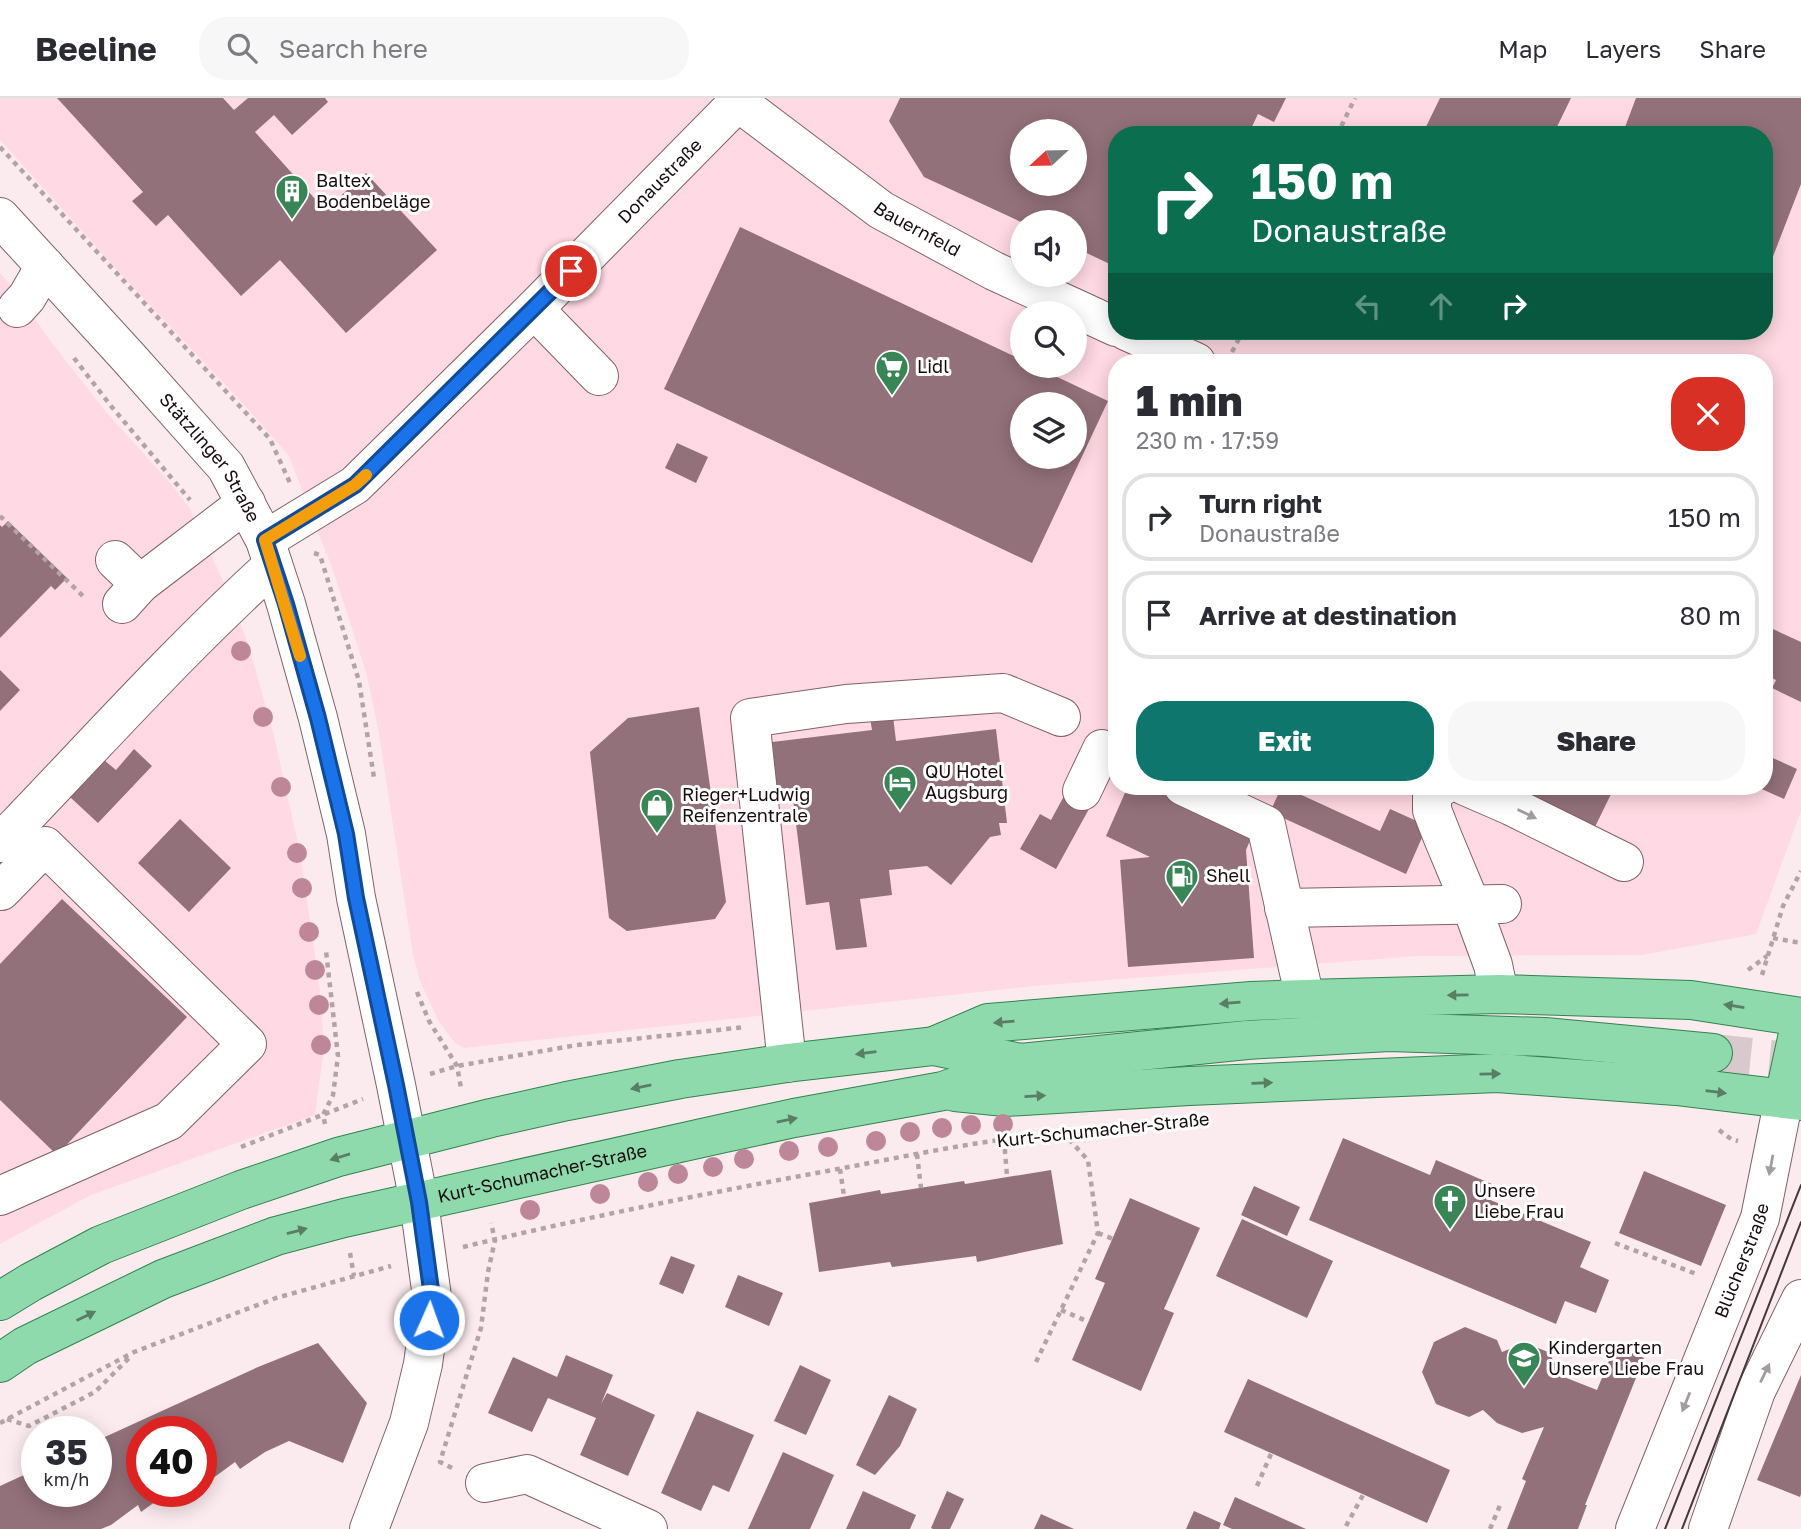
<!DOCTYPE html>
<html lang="en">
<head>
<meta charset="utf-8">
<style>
  :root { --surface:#fff; --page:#f7f7f7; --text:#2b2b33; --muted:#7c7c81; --line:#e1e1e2; --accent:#0f766e }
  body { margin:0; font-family:"Golos Text",sans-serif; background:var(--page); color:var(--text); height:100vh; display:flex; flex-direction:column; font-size:26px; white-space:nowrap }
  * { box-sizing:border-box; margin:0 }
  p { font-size:23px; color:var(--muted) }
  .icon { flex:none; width:38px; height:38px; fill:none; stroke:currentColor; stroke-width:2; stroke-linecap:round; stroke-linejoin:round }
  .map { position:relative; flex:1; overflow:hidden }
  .details { position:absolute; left:1108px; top:256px; width:665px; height:441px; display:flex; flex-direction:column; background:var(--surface); border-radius:28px; box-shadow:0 4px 18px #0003 }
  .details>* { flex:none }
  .guide { position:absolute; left:1108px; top:28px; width:665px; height:214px; border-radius:28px; box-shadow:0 4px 18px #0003; background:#0b6e4f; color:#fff; overflow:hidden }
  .needle { width:46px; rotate:248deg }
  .controls { position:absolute; left:1010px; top:21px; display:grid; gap:14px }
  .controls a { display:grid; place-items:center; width:77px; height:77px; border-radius:50%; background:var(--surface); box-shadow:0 4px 18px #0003; font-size:35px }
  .speed { position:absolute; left:21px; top:1318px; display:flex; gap:14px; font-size:35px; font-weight:700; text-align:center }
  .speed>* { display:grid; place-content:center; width:91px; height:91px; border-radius:50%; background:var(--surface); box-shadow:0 4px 18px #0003; line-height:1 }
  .speed small { font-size:18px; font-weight:400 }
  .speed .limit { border:10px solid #d22; background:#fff; color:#111 }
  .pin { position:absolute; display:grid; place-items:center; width:60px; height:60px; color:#fff; margin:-30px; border:4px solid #fff; border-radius:50%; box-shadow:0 2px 7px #0007 }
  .me { position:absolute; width:77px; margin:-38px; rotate:2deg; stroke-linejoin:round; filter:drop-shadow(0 0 5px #0008) }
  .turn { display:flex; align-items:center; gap:24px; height:147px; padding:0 28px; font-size:32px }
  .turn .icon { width:91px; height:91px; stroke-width:2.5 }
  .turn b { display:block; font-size:49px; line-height:60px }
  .lanes { display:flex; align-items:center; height:66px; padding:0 28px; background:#0003; justify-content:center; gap:35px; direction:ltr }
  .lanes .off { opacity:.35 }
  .round { display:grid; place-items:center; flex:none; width:74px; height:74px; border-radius:28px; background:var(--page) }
  .summary { display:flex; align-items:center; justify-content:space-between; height:119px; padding:0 28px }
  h1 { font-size:42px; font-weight:800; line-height:52px }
  .action { display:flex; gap:14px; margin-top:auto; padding:14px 28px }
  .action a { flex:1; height:80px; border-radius:28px; background:var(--accent); color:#fff; font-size:28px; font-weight:800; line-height:80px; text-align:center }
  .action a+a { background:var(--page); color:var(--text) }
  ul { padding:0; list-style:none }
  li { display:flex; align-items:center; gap:21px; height:88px; margin:0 14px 10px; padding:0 14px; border:4px solid var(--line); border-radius:28px }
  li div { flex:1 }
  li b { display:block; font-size:26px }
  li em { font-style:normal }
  header { display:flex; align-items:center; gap:42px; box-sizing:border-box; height:98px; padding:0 35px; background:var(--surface); border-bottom:2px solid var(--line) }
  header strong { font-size:33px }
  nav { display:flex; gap:38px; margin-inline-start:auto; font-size:24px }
  .search { width:490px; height:63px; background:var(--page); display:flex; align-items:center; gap:18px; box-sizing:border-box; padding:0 24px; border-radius:28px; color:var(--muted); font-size:26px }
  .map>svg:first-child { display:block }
</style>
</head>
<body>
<header>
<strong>Beeline</strong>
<div class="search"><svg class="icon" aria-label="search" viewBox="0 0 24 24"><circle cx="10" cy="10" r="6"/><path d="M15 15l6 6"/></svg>Search here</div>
<nav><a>Map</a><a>Layers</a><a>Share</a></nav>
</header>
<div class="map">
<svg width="1801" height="1431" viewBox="0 0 1801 1431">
  <rect width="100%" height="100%" fill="#fbebef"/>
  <!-- built -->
  <path fill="#ffd9e3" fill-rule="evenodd" d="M0,0H1801V713L1756,836L1642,857L1417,858L1034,888L464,950L455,945L439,924L420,883L413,857L378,630L366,574L334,475L289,358L247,310L129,185L0,42ZM1022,33H1074V86H1022ZM1116,37H1764V233H1116ZM1022,124H1074V177H1022ZM1022,215H1074V268H1022ZM1116,264H1764V688H1116ZM1022,306H1074V359H1022Z
    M0,175L9,185L55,249L107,315L171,386L189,409L225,487L248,545L274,638L300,754L320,892L324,950L315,1017L91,1097L0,1146Z"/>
  <!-- building -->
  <path fill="#93717a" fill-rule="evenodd" d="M57,0H223L234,12L248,0H325L328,4L292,37L274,17L255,34L325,112L366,75L437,152L346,235L280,162L241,198L168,117L156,128L132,103L143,94Z
    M900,0H1286L1274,24L1258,16L1248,37H1116V169L1074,149V124H1021L924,79L889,23ZM1022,33H1074V86H1022Z
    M1440,0H1571L1553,37H1422Z
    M1636,0H1801V86L1767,174L1764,173V37H1622Z
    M740,129L1022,262V268H1034L1108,303L1032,465L664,291ZM1022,306H1074V359H1022Z
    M677,345L708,359L696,385L665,370Z
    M8,423L67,480L55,492L51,488L0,540V427L2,429Z
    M1764,527L1801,544V604L1772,590L1776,582L1764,576Z
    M0,572L20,592L0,613Z
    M699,609L726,804L715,821L627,833L609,820L590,654L628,620Z
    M892,610L896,643L996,631L1007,725H999L1001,737L990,739L951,787L927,768L889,772L892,797L860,801L867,849L836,852L829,804L806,807L793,701L771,703L764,645L872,632L869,613Z
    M134,651L152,668L98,725L70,699L104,662L116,672Z
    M1764,656L1797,671L1784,701L1755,688H1764Z
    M1070,687L1095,700L1056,771L1020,751L1040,716L1051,722Z
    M1128,688H1159L1254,733L1246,752L1254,860L1128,869L1120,762L1150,759L1106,738Z
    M1282,688L1380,733L1390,711L1419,724L1424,735L1406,776L1270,714Z
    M1484,688H1615L1590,739Z
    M180,721L231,770L189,814L138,765Z
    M62,801L187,919L57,1057L0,1002V866Z
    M1343,1040L1430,1077L1436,1062L1494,1087L1488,1101L1591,1144L1580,1169L1609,1182L1596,1215L1565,1203L1556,1226L1309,1122Z
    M1051,1072L1063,1146L977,1164L976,1158L892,1169L890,1164L819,1174L809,1105L880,1092L881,1096L964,1083L965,1086Z
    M1644,1073L1726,1107L1701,1168L1619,1135Z
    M1254,1088L1300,1109L1287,1138L1241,1117Z
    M1130,1100L1200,1130L1164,1211L1174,1215L1141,1293L1072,1262L1105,1185L1095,1181Z
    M1242,1121L1333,1163L1307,1220L1216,1178Z
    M671,1158L695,1167L683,1196L659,1186Z
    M738,1177L783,1195L769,1228L725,1209Z
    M1465,1229L1497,1242L1502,1254L1525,1245L1548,1254L1564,1279L1597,1292L1615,1248L1644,1260L1585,1407H1587L1578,1431H1507L1526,1383L1522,1381L1544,1329L1522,1335L1497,1325L1483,1312L1469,1319L1436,1306L1422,1274L1434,1244Z
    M318,1245L367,1305L343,1365L289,1343L265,1354L240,1371L235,1364L205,1386L203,1380L201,1381V1334H142V1393H170L141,1414L138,1407L111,1427L101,1431H0V1388L37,1371V1393H96V1343L258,1269Z
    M566,1257L613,1277L601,1306L607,1295L655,1317L628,1378L580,1357L596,1320L548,1300L532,1334L488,1315L513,1259L557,1279Z
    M800,1267L831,1282L806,1337L774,1323Z
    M1801,1277V1396L1800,1399L1757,1382Z
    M1248,1281L1450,1372L1427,1425L1224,1334Z
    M889,1297L917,1311L900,1348L875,1377L856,1367Z
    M697,1313L754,1337L729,1394L713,1387L701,1413L661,1395Z
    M783,1354L834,1377L810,1431H748Z
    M863,1393L916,1417L910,1431H846Z
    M947,1393L964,1401L950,1431H933L931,1430Z
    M1235,1399L1286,1422L1306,1431H1232L1223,1427Z
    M1194,1413L1221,1425L1219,1431H1186Z
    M1041,1416L1074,1431H1034Z"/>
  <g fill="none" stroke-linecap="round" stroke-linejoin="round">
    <!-- major-tunnel -->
    <path stroke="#d9c9cd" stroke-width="38" stroke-dasharray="38 19" stroke-linecap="butt" d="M1713,955L1801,964"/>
    <defs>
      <g id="minor">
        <path id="s1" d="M738,4L881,112L994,173L1116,229"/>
        <path id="s2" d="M0,119L129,260L226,369L265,442L286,506L318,620L346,736L356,800L396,987L419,1104L432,1199L423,1266L409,1325L369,1431"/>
        <path d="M17,210L27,199L45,168"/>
        <path d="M534,211L599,278"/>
        <path d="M1126,233L1196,264"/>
        <path id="s3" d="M265,442L355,387L534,211L742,0"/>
        <path d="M115,462L140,486"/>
        <path d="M122,506L140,486L246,405"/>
        <path d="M1183,688L1266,727L1305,901"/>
        <path d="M1443,688L1432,695V712L1443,740L1471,807L1493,867L1499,896"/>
        <path d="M1465,688L1511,708L1624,764"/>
        <path d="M1082,693L1102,651L1116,657"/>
        <path d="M0,745C90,652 177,554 273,467"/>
        <path d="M1284,810L1502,806"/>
        <path d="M787,965L750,620L846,606L1003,595L1061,619"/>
        <path d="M0,1098L169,1023L247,946L45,748L1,793"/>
        <path d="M485,1385L527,1376L648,1431"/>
        <path id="s4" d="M1635,1431L1760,1120L1784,1000"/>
        <path d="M1708,1431L1756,1293L1801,1201"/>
      </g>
      <g id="major">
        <path d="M934,948L988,925L1251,903L1305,901L1499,896L1691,902L1801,919"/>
        <path d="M955,994L1005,999L1189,988L1497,975L1676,988L1801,1003"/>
        <path d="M1784,1000L1801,922"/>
        <path d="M0,1203L31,1184L101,1147L241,1092L338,1059L491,1020L567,1003L680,981L787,965L934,948L1021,965"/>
        <path id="s5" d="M0,1265L25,1248L163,1181L276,1138L344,1120L720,1036L794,1020L943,993L1021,965L1247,942L1389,934L1545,939L1713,955"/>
      </g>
    </defs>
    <!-- minor casing -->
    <use href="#minor" stroke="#816069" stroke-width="40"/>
    <!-- major casing -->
    <use href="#major" stroke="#338251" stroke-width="40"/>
    <!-- path -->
    <path stroke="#b2a3a7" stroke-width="4.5" stroke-dasharray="5 5" stroke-linecap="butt" d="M1337,37L1355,0
      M0,49L270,341L290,385
      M1232,254L1243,233
      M74,260L111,308L190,402
      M0,418L85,500
      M314,455L320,457L359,583L374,680
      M1773,840L1801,845
      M1748,872L1767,858
      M1762,877L1783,808L1801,773
      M417,894L429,923L457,968L461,990
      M430,976L457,968L577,947L746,929
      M325,1026L323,1017L333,997L338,958L326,853
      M1719,1032L1731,1041L1738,1043
      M1004,1041L1007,1078
      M241,1049L363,1001
      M917,1056L921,1090
      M840,1071L844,1098
      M1098,1135L1113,1141
      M1615,1145L1699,1177
      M463,1149C587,1119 713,1094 838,1071C902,1059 967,1045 1032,1038
      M350,1155L354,1178
      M1061,1212L1089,1224
      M1036,1264L1098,1135L1088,1062L1063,1035
      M7,1321L29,1328L95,1294L131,1258
      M0,1325L134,1254L276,1200L391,1168
      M452,1370L440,1364L481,1230L488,1174L495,1142L491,1125
      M1257,1388L1271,1356
      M1346,1428L1363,1397
      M1490,1431L1501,1405"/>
    <!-- minor -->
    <use href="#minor" stroke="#fff" stroke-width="38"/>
    <!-- major -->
    <use href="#major" stroke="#8edaac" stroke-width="38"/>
    <!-- tram -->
    <path stroke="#44373b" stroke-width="2" d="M1665,1431L1801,1087
      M1682,1431L1801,1124"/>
  </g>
  <!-- trees -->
  <g fill="#bd8799">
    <circle cx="241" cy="553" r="10"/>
    <circle cx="263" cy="619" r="10"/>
    <circle cx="281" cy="689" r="10"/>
    <circle cx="297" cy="755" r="10"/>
    <circle cx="302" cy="790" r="10"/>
    <circle cx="309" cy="834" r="10"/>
    <circle cx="315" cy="872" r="10"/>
    <circle cx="319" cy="907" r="10"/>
    <circle cx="321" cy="947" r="10"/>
    <circle cx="1003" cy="1026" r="10"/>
    <circle cx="971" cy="1027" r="10"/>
    <circle cx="942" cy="1030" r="10"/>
    <circle cx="910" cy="1034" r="10"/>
    <circle cx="876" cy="1043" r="10"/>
    <circle cx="828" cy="1049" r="10"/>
    <circle cx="789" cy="1053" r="10"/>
    <circle cx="744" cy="1061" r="10"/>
    <circle cx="713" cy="1069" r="10"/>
    <circle cx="678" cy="1076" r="10"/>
    <circle cx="648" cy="1084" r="10"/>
    <circle cx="600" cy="1096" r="10"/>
    <circle cx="530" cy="1112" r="10"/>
  </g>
  <!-- one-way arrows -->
  <defs><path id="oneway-solid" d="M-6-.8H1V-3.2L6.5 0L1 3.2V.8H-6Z" transform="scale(1.75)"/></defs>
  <g fill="#a39d9f">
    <use href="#oneway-solid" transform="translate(1527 716) rotate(26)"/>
    <use href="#oneway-solid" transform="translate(1771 1067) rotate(101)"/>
    <use href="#oneway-solid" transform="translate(1765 1275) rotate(-64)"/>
    <use href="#oneway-solid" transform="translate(1686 1304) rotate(112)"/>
  </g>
  <g fill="#597d65">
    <use href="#oneway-solid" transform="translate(1458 897) rotate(179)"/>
    <use href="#oneway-solid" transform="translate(1230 905) rotate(175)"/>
    <use href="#oneway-solid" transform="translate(1734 908) rotate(-171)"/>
    <use href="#oneway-solid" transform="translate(1004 924) rotate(175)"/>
    <use href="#oneway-solid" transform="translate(866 955) rotate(173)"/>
    <use href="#oneway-solid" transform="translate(1490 976) rotate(-1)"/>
    <use href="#oneway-solid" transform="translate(1262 985) rotate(-2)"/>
    <use href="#oneway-solid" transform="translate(641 989) rotate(169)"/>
    <use href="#oneway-solid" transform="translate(1716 994) rotate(7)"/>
    <use href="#oneway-solid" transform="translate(1035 998) rotate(-3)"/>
    <use href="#oneway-solid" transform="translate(787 1022) rotate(-12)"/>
    <use href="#oneway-solid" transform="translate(340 1059) rotate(163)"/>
    <use href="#oneway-solid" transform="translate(297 1133) rotate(-15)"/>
    <use href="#oneway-solid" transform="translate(86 1218) rotate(-26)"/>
  </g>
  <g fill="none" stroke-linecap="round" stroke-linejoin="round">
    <defs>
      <path id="route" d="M429,1222L432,1199L419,1104L396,987L356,800L346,736L318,620L286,506L265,442L355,387L571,173"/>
    </defs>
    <!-- route casing -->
    <use href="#route" stroke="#114b97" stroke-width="18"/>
    <!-- route -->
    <use href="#route" stroke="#1a73e8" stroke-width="12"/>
    <!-- slow -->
    <path stroke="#f59e0b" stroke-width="12" d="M300,558L265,442L355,387L366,377"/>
  </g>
  <!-- icons -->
  <defs>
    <symbol id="building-pin" viewBox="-11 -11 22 30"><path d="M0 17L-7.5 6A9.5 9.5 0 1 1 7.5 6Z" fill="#388555" stroke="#fdfdfd"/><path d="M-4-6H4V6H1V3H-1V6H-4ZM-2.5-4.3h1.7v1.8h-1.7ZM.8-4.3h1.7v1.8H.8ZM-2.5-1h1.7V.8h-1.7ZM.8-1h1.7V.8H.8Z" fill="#fff"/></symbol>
    <symbol id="supermarket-pin" viewBox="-11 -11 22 30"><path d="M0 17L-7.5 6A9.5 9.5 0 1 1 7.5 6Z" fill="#388555" stroke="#fdfdfd"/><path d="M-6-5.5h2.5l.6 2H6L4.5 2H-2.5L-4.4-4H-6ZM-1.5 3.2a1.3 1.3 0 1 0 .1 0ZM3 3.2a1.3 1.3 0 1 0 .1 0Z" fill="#fff"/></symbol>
    <symbol id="hotel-pin" viewBox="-11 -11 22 30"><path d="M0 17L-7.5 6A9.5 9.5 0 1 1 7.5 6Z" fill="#388555" stroke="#fdfdfd"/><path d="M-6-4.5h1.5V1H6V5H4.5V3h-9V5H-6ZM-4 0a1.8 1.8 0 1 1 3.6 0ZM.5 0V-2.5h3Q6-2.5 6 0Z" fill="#fff"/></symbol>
    <symbol id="shop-pin" viewBox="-11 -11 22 30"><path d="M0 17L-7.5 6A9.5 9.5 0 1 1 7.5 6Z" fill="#388555" stroke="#fdfdfd"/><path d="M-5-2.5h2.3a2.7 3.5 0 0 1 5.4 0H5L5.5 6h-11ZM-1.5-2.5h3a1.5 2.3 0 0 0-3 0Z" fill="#fff"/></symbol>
    <symbol id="fuel-pin" viewBox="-11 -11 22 30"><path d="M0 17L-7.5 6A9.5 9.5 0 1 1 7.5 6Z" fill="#388555" stroke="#fdfdfd"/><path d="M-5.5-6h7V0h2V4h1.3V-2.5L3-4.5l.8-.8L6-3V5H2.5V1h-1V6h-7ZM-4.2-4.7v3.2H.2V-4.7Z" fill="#fff"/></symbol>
    <symbol id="church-pin" viewBox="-11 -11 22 30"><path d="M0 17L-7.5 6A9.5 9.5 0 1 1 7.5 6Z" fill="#388555" stroke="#fdfdfd"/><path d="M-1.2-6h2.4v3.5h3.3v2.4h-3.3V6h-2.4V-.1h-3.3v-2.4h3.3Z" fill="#fff"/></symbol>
    <symbol id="school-pin" viewBox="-11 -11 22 30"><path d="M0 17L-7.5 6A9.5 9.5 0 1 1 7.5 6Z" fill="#388555" stroke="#fdfdfd"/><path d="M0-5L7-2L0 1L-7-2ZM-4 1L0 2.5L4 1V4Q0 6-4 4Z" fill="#fff"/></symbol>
  </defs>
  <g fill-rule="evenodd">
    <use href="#building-pin" x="273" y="74" width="38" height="52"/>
    <use href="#supermarket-pin" x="873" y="250" width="38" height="52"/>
    <use href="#hotel-pin" x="881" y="665" width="38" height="52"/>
    <use href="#shop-pin" x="638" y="688" width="38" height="52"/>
    <use href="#fuel-pin" x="1163" y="759" width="38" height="52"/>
    <use href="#church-pin" x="1431" y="1084" width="38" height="52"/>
    <use href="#school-pin" x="1505" y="1241" width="38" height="52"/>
  </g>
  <g text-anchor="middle" stroke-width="6" stroke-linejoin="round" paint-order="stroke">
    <!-- poi labels -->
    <g font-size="18" fill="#180b0f" stroke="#fdfdfd" text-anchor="start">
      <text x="316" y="89">Baltex<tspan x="316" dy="21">Bodenbeläge</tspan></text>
      <text x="917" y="275">Lidl</text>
      <text x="925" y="680">QU Hotel<tspan x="925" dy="21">Augsburg</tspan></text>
      <text x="682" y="703">Rieger+Ludwig<tspan x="682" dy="21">Reifenzentrale</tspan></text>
      <text x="1206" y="784">Shell</text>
      <text x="1474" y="1099">Unsere<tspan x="1474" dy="21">Liebe Frau</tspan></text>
      <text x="1548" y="1256">Kindergarten<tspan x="1548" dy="21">Unsere Liebe Frau</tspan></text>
    </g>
    <!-- street labels -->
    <g font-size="18" fill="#180b0f" stroke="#fdfdfd">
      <text dy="6" stroke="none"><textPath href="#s3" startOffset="536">Donaustraße</textPath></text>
      <text dy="6" stroke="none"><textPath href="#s1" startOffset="220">Bauernfeld</textPath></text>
      <text dy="6" stroke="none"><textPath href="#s2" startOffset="320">Stätzlinger Straße</textPath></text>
      <text transform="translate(1103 1032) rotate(-6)" y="6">Kurt-Schumacher-Straße</text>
      <text dy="6" stroke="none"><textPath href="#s5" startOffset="578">Kurt-Schumacher-Straße</textPath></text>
      <text dy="6" stroke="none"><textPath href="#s4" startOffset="289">Blücherstraße</textPath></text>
    </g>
  </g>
</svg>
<div class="controls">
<a><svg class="needle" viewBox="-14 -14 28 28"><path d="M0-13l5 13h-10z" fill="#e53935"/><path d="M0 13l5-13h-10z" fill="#7c7c81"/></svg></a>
<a><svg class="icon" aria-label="sound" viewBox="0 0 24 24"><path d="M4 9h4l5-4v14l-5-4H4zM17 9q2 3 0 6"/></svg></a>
<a><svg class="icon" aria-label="search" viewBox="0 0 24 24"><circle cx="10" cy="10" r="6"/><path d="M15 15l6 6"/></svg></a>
<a><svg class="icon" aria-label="layers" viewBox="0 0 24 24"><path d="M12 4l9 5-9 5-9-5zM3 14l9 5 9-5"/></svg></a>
</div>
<div class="speed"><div>35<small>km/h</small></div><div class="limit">40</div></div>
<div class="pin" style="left:571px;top:173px;background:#d93025"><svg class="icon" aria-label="arrive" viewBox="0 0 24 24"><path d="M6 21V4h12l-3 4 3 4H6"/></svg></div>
<svg class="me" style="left:429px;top:1222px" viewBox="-20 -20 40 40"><circle r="17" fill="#1a73e8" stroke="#fff" stroke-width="3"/><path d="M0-11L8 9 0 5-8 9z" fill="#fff"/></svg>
<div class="guide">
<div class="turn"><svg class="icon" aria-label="right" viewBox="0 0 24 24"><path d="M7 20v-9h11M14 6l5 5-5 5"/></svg><div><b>150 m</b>Donaustraße</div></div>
<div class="lanes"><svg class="icon off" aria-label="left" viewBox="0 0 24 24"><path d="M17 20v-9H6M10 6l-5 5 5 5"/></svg><svg class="icon off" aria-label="ahead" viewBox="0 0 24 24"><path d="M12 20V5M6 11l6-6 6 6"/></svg><svg class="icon" aria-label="right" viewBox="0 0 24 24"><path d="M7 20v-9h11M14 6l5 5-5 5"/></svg></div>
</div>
<section class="details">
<div class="summary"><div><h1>1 min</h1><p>230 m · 17:59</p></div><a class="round" style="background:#d93025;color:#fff"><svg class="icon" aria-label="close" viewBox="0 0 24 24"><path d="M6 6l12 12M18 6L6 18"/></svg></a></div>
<ul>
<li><svg class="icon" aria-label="right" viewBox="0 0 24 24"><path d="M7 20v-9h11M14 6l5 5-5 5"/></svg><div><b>Turn right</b><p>Donaustraße</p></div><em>150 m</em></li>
<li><svg class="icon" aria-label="arrive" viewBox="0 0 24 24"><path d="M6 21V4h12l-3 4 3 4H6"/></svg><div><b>Arrive at destination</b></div><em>80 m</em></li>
</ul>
<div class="action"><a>Exit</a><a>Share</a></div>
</section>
</div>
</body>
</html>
